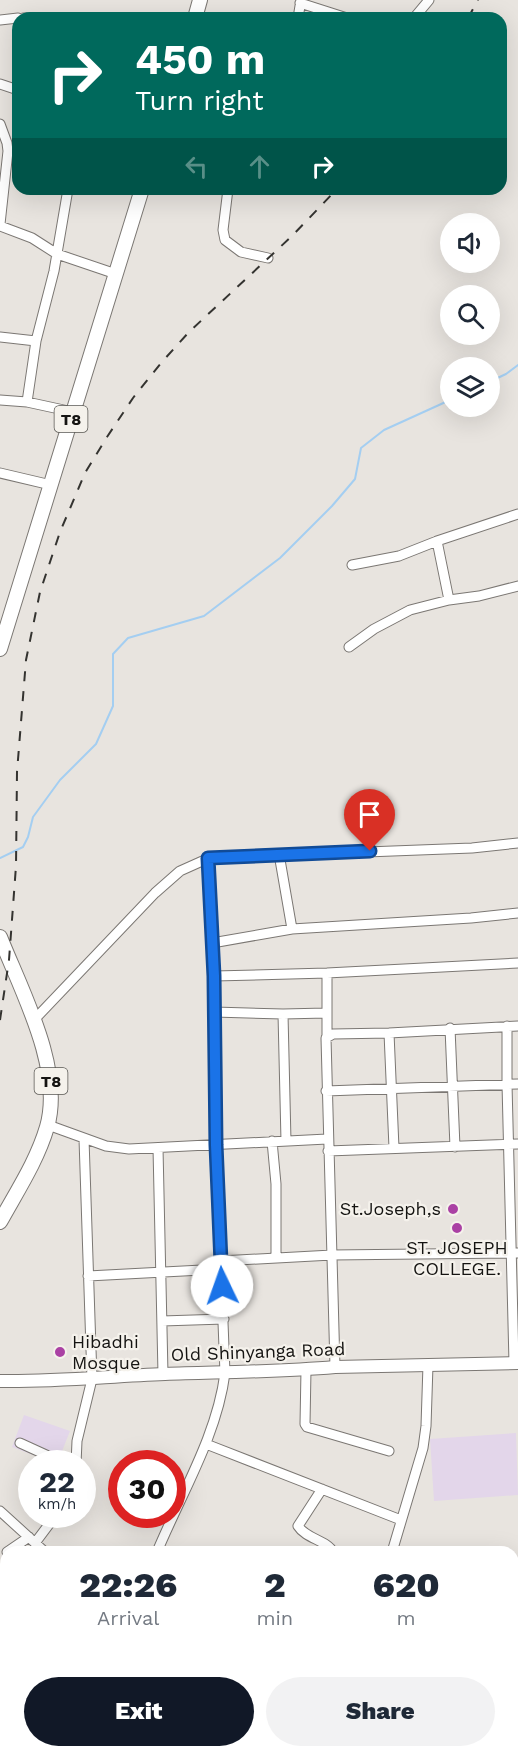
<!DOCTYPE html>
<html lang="en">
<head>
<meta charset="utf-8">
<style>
  :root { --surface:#fff; --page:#f2f2f3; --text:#1f2937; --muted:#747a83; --accent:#111827 }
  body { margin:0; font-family:"Work Sans",sans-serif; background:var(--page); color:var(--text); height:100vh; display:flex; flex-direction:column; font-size:22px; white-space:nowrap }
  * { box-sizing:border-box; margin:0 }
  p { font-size:20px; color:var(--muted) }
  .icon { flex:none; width:33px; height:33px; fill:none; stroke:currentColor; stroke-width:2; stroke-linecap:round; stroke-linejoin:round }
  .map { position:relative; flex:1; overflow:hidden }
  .side { position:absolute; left:0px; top:1546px; width:519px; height:212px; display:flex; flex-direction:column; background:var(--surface); border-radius:18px 18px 0 0; box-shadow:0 6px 24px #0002 }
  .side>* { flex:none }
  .guide { position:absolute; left:12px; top:12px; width:495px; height:183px; border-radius:18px; box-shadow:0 6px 24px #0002; background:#00695c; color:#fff; overflow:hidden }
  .controls { position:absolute; left:440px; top:213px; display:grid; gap:12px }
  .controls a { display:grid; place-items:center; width:60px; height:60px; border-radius:50%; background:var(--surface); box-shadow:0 6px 24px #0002; font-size:30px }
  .speed { position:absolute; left:18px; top:1450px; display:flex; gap:12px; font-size:30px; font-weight:700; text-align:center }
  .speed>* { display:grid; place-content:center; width:78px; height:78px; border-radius:50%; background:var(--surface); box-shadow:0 6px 24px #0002; line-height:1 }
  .speed small { font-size:15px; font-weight:400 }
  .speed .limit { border:9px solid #d22; background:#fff; color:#111 }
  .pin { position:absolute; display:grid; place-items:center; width:51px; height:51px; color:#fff; margin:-62px -26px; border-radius:50% 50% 50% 0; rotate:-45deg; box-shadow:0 0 6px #0007 }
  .pin .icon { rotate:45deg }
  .me { position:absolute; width:66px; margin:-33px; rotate:357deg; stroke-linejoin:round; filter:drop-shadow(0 0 4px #0008) }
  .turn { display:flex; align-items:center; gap:21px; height:126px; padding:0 24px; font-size:27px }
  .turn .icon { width:78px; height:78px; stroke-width:2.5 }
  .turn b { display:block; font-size:42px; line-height:51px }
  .lanes { display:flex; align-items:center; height:57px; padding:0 24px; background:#0003; justify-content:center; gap:30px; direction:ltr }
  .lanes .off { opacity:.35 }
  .eta { display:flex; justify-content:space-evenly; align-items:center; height:102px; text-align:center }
  .eta b { font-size:36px; font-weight:800; line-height:42px }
  .primary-button { display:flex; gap:12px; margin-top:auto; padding:12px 24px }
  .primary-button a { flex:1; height:69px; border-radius:36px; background:var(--accent); color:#fff; font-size:24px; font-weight:800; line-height:69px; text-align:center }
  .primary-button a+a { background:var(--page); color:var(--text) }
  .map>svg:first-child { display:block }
</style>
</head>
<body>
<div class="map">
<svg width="518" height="1757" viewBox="0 0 518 1757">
  <rect width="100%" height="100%" fill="#e8e4df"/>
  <!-- built -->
  <path fill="#e2dace" d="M132,1752H339L313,1757H134Z"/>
  <!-- education -->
  <path fill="#e3d6ea" d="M24,1415L70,1431L57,1464L12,1447Z
    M516,1433L518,1495L434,1501L430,1439Z"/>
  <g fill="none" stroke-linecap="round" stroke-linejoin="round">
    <!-- stream -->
    <path stroke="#a4cef1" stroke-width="2" d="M489,382L506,374L518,365
      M0,858L23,847L28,837L33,817L60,780L96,744L113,706V654L128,638L204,616L280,558L332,506L355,479L361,448L384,430L450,400"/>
    <defs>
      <path id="minor" d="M300,3L347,18
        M23,18H35
        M298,18L301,0
        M414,18L429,0
        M0,20L18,18
        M0,84L18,90
        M0,124L7,143L8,151L0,224
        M228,189L223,230L225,240L241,252L268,258
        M0,226L32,238L57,254L116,274
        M0,337L36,341
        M0,400L27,402L73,412
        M27,402L36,341L54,271L68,189
        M0,473L51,485
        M437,541L449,600
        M352,565L399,556L437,541L518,514
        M349,647L374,629L410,610L449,600L479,596L518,586
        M279,854L292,929
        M212,943L292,929L471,918L518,913
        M214,976L327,973L518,963
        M214,1012L283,1014L326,1013
        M283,1014L286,1141
        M33,1021L155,893L180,871L209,858L472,848L518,843
        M507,1026V1084L514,1363
        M450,1028L455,1147
        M389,1033L394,1148
        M327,1037V973
        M326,1091L518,1084
        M48,1125L106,1146L129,1149L327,1139
        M272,1141L276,1184V1258
        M158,1148L163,1374
        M328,1151L518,1144
        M220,1261L332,1255L518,1253
        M88,1276L221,1269
        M162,1321L224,1319
        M335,1367L326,1038L333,1034L389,1033L518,1026
        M306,1370L305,1424L307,1427L389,1451
        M20,1443L66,1464
        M206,1444L401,1520
        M76,1464L77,1441L92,1379L84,1139
        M322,1489L298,1526C306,1539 327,1540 333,1552
        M0,1511L45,1552
        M35,1543L56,1515
        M7,1552L29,1537
        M157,1552C181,1494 217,1436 225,1373L216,1145L214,976L209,858
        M392,1552L423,1448L426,1426L428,1365
        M513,1609L518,1610
        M0,1653L6,1664
        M0,1693L6,1690
        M513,1723L518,1721
        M131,1752L133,1757
        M384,1757V1752
        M444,1757L457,1752"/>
      <path id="major" d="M0,1381C55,1382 110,1376 165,1374C222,1372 278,1372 335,1367L518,1363"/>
      <path id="highway" d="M195,18L200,0
        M0,649L142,189
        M0,937C21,990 64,1069 47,1127C37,1161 17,1191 0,1222"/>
    </defs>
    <!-- minor casing -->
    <use href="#minor" stroke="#7b7773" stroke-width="11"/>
    <!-- major casing -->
    <use href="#major" stroke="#7b7773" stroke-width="14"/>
    <!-- highway casing -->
    <use href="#highway" stroke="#7b7773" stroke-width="16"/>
    <!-- minor -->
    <use href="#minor" stroke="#fff" stroke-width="9"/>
    <!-- major -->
    <use href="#major" stroke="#fff" stroke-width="12"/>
    <!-- highway -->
    <use href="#highway" stroke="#fff" stroke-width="14"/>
    <!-- rail -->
    <path stroke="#343330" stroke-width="2" stroke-dasharray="10 10" stroke-linecap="butt" d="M468,18L478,0
      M0,1020L9,960L16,866L17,772L26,660L40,592L60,532L85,473L107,437L133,398L161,363L189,332L292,236L337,189"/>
  </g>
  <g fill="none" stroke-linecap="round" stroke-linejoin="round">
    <defs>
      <path id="route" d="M222,1286L216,1145L214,976L208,858L370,851"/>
    </defs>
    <!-- route casing -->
    <use href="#route" stroke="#114b97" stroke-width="15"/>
    <!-- route -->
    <use href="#route" stroke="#1a73e8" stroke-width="10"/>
  </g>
  <!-- markers -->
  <g fill="#aa41a4" stroke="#f5f2ec" stroke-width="2">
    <circle cx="453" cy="1209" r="6"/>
    <circle cx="457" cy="1228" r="6"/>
    <circle cx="60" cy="1352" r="6"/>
  </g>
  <g text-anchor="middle" stroke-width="4.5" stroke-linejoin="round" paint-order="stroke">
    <!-- shield labels -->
    <g fill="#f5f2ec" stroke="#585753" stroke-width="1.5">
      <rect x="54.5" y="406" width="33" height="26" rx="4.5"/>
      <rect x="34.5" y="1068" width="33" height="26" rx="4.5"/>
    </g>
    <g font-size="16" font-weight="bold" fill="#151412">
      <text x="71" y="425">T8</text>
      <text x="51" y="1087">T8</text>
    </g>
    <!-- poi labels -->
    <g font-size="18" fill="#151412" stroke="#f5f2ec" text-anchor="end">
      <text x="441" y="1215">St.Joseph,s</text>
      <text x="457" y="1254" text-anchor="middle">ST. JOSEPH<tspan x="457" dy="21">COLLEGE.</tspan></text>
      <text x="72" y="1348" text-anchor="start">Hibadhi<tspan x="72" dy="21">Mosque</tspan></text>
    </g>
    <!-- street labels -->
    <g font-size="18" fill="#151412" stroke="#f5f2ec">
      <text transform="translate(258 1352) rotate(-2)" y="6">Old Shinyanga Road</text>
    </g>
  </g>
</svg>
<div class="controls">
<a><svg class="icon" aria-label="sound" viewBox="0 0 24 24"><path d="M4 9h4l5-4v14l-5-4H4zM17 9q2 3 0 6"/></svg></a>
<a><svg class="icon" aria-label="search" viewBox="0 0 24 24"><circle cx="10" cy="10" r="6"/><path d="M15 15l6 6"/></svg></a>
<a><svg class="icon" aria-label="layers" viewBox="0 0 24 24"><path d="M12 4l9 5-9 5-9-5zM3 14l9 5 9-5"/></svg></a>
</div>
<div class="speed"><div>22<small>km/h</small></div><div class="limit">30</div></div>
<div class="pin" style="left:370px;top:851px;background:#d93025"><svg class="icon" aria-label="arrive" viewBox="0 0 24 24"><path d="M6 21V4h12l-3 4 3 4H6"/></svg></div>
<svg class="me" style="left:222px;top:1286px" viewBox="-20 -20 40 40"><circle r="19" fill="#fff"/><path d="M0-13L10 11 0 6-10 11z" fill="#1a73e8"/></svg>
<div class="guide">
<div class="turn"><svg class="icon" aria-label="right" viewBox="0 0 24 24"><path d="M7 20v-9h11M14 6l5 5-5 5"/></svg><div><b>450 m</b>Turn right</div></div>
<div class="lanes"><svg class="icon off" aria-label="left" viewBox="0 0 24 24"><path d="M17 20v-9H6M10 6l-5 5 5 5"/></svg><svg class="icon off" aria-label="ahead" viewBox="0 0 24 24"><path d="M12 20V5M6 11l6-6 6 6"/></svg><svg class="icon" aria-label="right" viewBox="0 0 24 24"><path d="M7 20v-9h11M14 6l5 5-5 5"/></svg></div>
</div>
<section class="side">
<div class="eta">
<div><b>22:26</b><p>Arrival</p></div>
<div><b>2</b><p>min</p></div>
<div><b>620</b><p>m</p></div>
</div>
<div class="primary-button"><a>Exit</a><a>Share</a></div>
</section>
</div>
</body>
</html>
